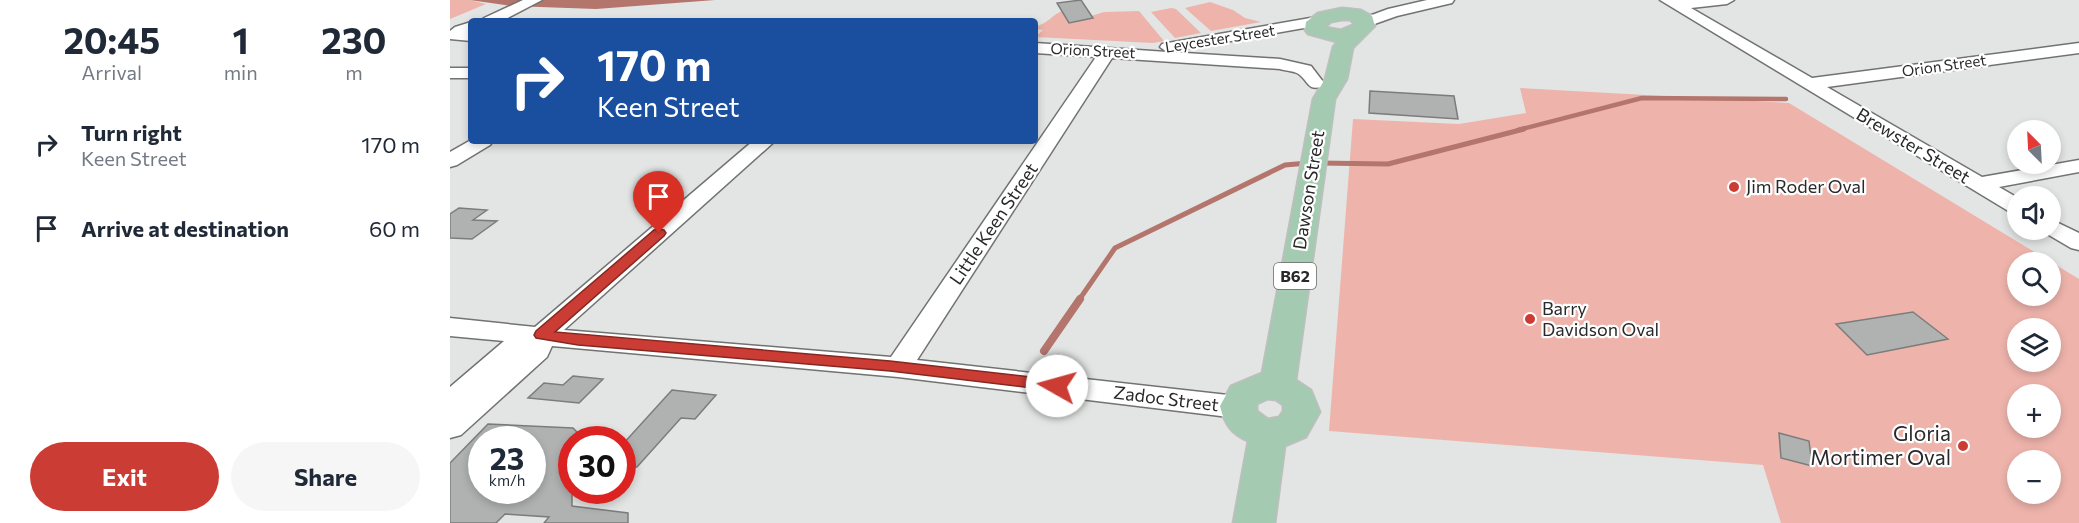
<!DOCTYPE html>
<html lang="en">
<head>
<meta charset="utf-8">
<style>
  :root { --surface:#fff; --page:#f6f6f7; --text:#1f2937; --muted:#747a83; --accent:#cb3d34 }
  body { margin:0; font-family:Commissioner,sans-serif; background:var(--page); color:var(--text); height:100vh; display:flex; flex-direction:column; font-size:22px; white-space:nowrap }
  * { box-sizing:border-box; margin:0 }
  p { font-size:20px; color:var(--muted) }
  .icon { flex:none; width:33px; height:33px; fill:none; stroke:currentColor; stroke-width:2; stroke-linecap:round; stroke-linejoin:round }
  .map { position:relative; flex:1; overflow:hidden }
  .side { display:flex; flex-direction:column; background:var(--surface); width:450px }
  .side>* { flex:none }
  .banner { position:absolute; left:18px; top:18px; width:570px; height:126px; border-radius:6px; box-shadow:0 3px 9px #0003; background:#1a4fa0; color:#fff; overflow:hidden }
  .needle { width:39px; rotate:336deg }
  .controls { position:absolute; left:1557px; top:120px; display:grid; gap:12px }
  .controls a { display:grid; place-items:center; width:54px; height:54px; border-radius:50%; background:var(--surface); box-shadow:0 3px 9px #0003; font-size:30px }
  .speed { position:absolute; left:18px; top:426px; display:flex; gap:12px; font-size:30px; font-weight:700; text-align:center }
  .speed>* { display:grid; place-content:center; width:78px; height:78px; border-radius:50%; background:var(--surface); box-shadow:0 3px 9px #0003; line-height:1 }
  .speed small { font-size:15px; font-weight:400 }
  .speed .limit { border:9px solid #d22; background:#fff; color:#111 }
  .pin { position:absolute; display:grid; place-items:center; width:51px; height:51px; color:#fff; margin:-62px -26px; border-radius:50% 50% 50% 0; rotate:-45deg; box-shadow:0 0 6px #0007 }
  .pin .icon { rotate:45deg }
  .me { position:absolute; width:66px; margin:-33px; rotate:277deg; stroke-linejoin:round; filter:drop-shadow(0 0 4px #0008) }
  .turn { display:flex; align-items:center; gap:21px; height:126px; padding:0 30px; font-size:27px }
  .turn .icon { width:78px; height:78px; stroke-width:2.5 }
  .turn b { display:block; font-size:42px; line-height:51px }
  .eta { display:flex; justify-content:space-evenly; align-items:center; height:102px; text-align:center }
  .eta b { font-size:36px; font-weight:700; line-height:42px }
  .action { display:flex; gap:12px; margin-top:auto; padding:12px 30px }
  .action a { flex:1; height:69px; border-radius:36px; background:var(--accent); color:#fff; font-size:24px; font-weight:700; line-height:69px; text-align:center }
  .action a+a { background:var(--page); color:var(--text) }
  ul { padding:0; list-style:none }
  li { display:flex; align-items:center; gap:18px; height:84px; padding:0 30px }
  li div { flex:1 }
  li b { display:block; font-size:22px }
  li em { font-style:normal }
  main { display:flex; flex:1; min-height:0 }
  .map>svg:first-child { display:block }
</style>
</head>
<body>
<main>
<section class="side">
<div class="eta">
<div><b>20:45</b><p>Arrival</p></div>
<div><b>1</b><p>min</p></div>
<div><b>230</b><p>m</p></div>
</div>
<ul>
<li><svg class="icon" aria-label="right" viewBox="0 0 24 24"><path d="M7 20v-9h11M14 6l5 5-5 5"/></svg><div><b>Turn right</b><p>Keen Street</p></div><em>170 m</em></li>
<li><svg class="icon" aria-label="arrive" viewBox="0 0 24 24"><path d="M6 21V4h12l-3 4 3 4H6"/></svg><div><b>Arrive at destination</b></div><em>60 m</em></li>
</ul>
<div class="action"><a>Exit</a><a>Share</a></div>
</section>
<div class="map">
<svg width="1629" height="523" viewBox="0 0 1629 523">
  <rect width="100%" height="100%" fill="#e2e5e3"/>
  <!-- green -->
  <path fill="#eeb4ac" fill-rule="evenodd" d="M0,0H20L36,4L0,19Z
    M760,2L783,10L795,18L811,22L761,31L735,8Z
    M721,8L726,9L751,33L725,38L701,12Z
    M612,11L619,23L642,18L641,16L654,12L689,11L714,41L703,43L585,37L593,30L585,29V27C600,22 602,15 612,11Z
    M1070,88L1339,103L1629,279V523H1331L1313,465L879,431L903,119L1009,124L1076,113ZM1568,262H1600V296H1568ZM1568,328H1600V362H1568ZM1568,394H1600V428H1568ZM1568,460H1600V494H1568Z"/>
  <!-- water -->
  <path fill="#b3756c" d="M20,0H265L146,9L62,6Z"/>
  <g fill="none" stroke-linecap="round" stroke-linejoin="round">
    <!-- stream-far2 -->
    <path stroke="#b3756c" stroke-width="4.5" d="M1068,130L1192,98L1336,99"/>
    <!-- stream-far1 -->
    <path stroke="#b3756c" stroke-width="5" d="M869,163L938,164L1074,129
      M629,300L665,248L835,165L858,163"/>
    <!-- stream -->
    <path stroke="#b3756c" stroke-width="8" d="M594,351L630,299"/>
  </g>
  <!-- building -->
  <path fill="#afb2b0" stroke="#7b7d7b" stroke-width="1.5" fill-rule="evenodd" d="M631,0L643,18L619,23L607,3Z
    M920,91L1004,96L1008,119L919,113Z
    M9,208L37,210L23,220L47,221L22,239L0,238V214Z
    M1463,312L1498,339L1417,355L1386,324Z
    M123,376L153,379L129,403L78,398L94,383L113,385Z
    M222,390L266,395L245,419L231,418L187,467L172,466V445Z
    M38,424L123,428L130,435L126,440H122V506L178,513V523H94L99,517L55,514L46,523H0V463ZM32,440H82V490H32Z
    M1329,433L1359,441L1362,466L1331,458Z"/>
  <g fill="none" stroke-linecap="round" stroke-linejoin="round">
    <defs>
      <path id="minor" d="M73,0H92L52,21H31L34,18Z
        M977,0H1004L1002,3L947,16L916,27L908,22L911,19L938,9Z
        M1210,0H1284L1277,4L1241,8L1362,78L1629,43V53L1377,87L1532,177L1629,160V172L1549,187L1568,198V213L1560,212Z
        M866,17L871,19L874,22L871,25L719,52L830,59L861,66L874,83L871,87C858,90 859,83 850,75C846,71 836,71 830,69L662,58L467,360L787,396L797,399L802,407L797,415L787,418L448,377L102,346L97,357L11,435L0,438V387L54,341L0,336V318L85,327L303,141H325L114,330L441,357L646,57L585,53V43L717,52L710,47L712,44Z
        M21,22V41L0,39V31L5,27Z
        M0,68H21V78H0Z
        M21,140L43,141L40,145L7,165L0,167V152Z
        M1600,219L1629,233V250L1621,248L1592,231L1600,230Z"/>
      <path id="major" d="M892,8L911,10L922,16L925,26L903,48L897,79L885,99L846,380L861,390L870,412L856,437L835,446L825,523H783L798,441C781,434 774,423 770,406L781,386L812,373L863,99L875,79L883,47L887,42L858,34L855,30L856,22L868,13ZM892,20H900L905,24L891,30L875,27L881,22ZM818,399L826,400L833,405V411L829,417L818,419L807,411V404Z"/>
    </defs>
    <!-- minor casing -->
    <use href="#minor" stroke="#717371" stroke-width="3"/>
    <!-- major casing -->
    <use href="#major" stroke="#bebfbe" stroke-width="3"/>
    <!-- minor -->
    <use href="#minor" fill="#fff" fill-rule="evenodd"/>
    <!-- major -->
    <use href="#major" fill="#a4cab1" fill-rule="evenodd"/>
  </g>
  <!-- route -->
  <path fill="#cb3d34" stroke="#842822" stroke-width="1.5" d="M209,229L214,230L216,233L214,236L105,332L440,361L607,380L612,381L615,386L612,390L607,391L440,371L128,345L86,338L84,335L86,331L204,230Z"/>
  <!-- markers -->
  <g fill="#cb3d34" stroke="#fff" stroke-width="2">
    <circle cx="1284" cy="187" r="6"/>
    <circle cx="1080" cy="319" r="6"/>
    <circle cx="1513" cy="446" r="6"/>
  </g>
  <g text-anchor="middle" stroke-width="4.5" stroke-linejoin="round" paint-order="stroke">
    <!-- far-street labels -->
    <g font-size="15" fill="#282928" stroke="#fff">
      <text transform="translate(770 39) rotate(-9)" y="5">Leycester Street</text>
      <text transform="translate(643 51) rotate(3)" y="5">Orion Street</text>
      <text transform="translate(1494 66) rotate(-8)" y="5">Orion Street</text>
    </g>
    <!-- shield labels -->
    <rect fill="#fff" stroke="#686968" stroke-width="1.5" x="824" y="263" width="42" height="26" rx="4.5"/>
    <g font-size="16" font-weight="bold" fill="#282928">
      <text x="845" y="282">B62</text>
    </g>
    <!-- street labels -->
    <g font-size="18" fill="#282928" stroke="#fff">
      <text transform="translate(1463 146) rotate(31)" y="6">Brewster Street</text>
      <text transform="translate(859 190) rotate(-81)" y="6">Dawson Street</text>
      <text transform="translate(544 224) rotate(-56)" y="6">Little Keen Street</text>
      <text transform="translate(716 399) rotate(7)" y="6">Zadoc Street</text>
    </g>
    <!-- poi labels -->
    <g font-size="18" fill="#282928" stroke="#fff" text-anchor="start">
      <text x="1296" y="193">Jim Roder Oval</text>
      <text x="1092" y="315">Barry<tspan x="1092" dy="21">Davidson Oval</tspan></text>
    </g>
    <!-- near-poi labels -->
    <g font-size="21" fill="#282928" stroke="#fff" text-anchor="end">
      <text x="1501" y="441">Gloria<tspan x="1501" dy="24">Mortimer Oval</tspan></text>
    </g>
  </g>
</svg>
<div class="controls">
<a><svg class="needle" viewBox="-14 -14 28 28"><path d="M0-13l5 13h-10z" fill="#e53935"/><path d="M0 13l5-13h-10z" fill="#747a83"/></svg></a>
<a><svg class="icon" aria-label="sound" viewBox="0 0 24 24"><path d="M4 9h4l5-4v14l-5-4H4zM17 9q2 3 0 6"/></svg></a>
<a><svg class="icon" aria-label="search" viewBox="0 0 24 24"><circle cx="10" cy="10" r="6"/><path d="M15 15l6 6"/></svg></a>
<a><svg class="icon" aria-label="layers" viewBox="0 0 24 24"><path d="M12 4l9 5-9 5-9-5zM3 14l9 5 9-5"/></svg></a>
<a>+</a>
<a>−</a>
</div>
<div class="speed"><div>23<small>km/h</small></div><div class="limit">30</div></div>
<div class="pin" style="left:209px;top:233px;background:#d93025"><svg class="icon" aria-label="arrive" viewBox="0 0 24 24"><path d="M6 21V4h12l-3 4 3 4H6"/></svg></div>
<svg class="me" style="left:607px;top:386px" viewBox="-20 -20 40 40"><circle r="19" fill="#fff"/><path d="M0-13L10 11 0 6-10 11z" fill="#cb3d34"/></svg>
<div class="banner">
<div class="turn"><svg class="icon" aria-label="right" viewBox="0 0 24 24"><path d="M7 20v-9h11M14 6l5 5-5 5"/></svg><div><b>170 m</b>Keen Street</div></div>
</div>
</div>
</main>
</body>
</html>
